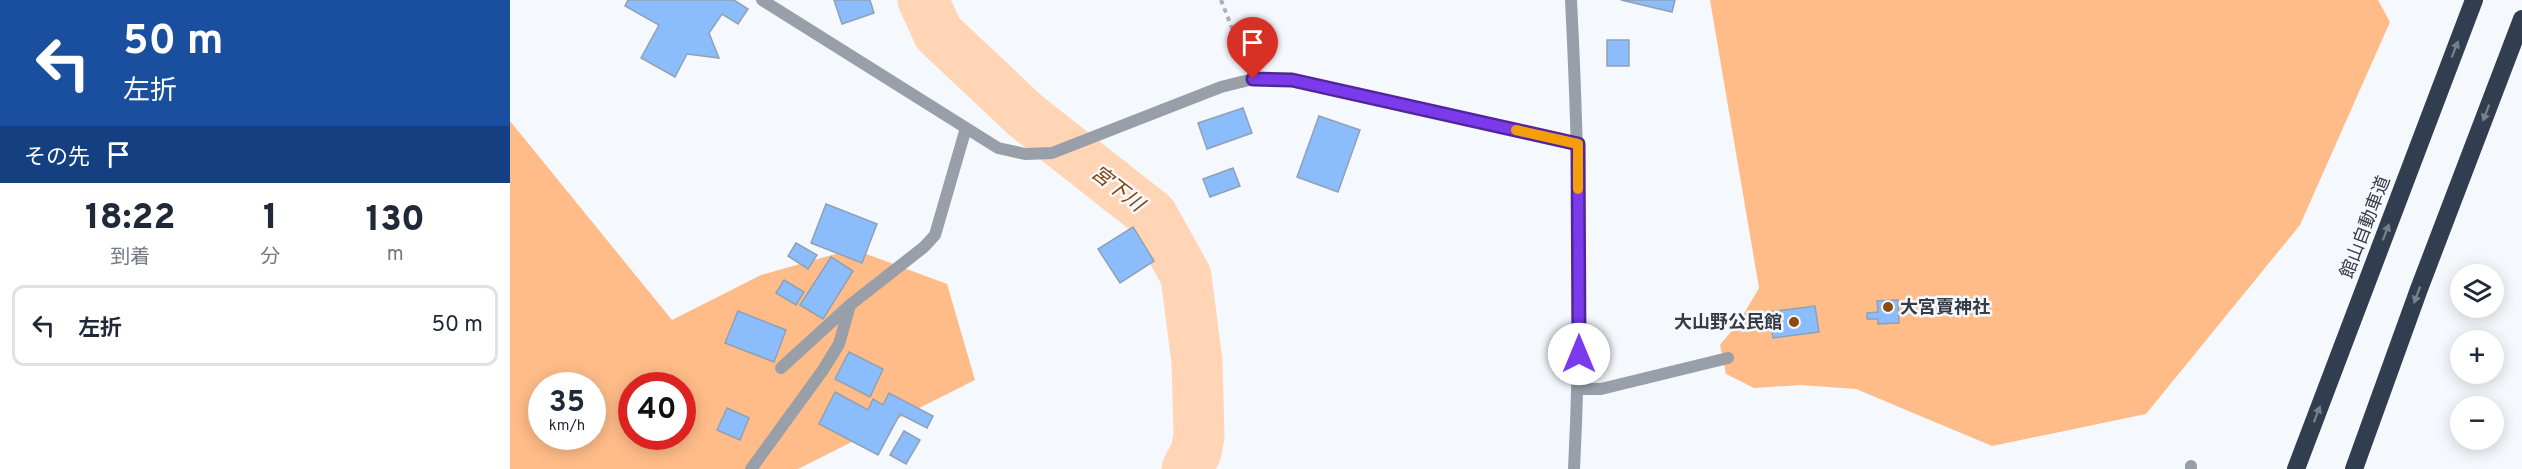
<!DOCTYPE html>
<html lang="ja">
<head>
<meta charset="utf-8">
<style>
  :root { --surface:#fff; --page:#f6f6f7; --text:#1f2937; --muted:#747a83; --line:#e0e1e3 }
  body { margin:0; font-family:Overpass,"Noto Sans JP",sans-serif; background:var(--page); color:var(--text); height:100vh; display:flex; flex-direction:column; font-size:22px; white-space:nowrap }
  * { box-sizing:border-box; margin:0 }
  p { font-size:20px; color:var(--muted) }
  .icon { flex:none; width:33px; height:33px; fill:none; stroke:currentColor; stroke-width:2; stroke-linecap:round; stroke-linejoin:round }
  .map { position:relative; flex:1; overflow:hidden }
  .side { display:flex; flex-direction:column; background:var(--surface); width:510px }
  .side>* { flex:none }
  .hud { background:#1a4fa0; color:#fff; overflow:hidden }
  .fabs { position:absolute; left:1940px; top:264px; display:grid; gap:12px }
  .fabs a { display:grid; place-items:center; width:54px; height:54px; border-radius:50%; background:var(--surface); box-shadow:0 3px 15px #0003; font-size:30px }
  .speed { position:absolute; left:18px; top:372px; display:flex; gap:12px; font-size:30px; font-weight:700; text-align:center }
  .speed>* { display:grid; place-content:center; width:78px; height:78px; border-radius:50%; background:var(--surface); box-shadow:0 3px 15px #0003; line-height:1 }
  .speed small { font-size:15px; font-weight:400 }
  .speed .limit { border:9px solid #d22; background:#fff; color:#111 }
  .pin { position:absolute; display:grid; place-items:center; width:51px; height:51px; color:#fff; margin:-62px -26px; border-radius:50% 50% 50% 0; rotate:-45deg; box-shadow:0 0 6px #0007 }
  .pin .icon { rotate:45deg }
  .me { position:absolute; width:66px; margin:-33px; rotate:0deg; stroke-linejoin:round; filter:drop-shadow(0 0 4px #0008) }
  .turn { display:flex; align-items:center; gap:21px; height:126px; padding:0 24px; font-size:27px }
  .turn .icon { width:78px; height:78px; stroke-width:2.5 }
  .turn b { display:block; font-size:42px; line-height:51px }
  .then { display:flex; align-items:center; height:57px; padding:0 24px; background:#0003; gap:12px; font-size:22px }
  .eta { display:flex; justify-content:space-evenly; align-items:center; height:102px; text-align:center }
  .eta b { font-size:36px; font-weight:800; line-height:42px }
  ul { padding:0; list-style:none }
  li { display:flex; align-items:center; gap:18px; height:81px; margin:0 12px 9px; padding:0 12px; border:3px solid var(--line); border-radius:12px }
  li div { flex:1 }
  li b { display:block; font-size:22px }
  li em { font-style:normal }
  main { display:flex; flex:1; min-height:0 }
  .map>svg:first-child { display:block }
</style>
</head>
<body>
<main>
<section class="side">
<div class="hud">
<div class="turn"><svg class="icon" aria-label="left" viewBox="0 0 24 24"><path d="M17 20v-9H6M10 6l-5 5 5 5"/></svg><div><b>50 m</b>左折</div></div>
<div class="then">その先<svg class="icon" aria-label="arrive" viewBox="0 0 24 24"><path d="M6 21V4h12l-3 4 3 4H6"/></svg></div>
</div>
<div class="eta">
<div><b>18:22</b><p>到着</p></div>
<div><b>1</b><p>分</p></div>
<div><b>130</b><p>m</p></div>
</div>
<ul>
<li><svg class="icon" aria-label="left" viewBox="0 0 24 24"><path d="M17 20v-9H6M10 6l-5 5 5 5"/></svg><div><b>左折</b></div><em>50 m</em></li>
</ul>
</section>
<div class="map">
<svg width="2012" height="469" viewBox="0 0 2012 469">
  <rect width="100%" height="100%" fill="#f5f8fd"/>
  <!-- green -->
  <path fill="#ffbc89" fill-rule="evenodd" d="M1200,0H1868L1880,22L1790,225L1636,414L1482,446L1346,389L1291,385L1244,388L1216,374L1210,345L1229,322L1249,288Z
    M0,121L162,320L251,275L343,249L437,284L465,380L288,469H0ZM32,386H82V436H32ZM122,386H172V436H122Z"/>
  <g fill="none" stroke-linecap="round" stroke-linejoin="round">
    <!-- river -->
    <path stroke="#ffd5b6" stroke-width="51" d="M413,0L428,33L515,115L642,215L676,276L687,362L689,436L686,452L677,469"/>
  </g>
  <!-- building -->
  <path fill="#8bbcfb" stroke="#91a0b4" stroke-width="1.5" d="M118,0H224L238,9L228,24L212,14L199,33L209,58L177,54L165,77L131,58L149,25L115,6Z
    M324,0H360L364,13L332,24Z
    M1111,0H1165L1162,12Z
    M1097,40H1119V66H1097Z
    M733,108L742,133L697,149L688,123Z
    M809,116L850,130L828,192L787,177Z
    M723,168L730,186L700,197L693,179Z
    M316,204L367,224L352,263L301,243Z
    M623,227L644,261L610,283L588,249Z
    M286,243L307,255L298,269L278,256Z
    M321,257L343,271L313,319L290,305Z
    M274,280L294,292L286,305L266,293Z
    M1388,300L1389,323L1368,324V319H1357V313L1368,312L1367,301Z
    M1305,306L1309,332L1263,338L1259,312Z
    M228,311L276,330L264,362L215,343Z
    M339,352L373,369L360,397L325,379Z
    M325,392L358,410L363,399L373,405L379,393L423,416L417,428L390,414L368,455L309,424Z
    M217,408L239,418L230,440L207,430Z
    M394,431L410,440L396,464L380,455Z"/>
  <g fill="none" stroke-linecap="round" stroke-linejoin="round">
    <!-- path -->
    <path stroke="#acb0b6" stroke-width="4" stroke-dasharray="4.5 4.5" stroke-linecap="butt" d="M711,0L735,61"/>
    <!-- service -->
    <path stroke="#989fa8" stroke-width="12" d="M271,368L340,305"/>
    <!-- minor -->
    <path stroke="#989fa8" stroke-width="12" d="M252,0L488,148L515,154L542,153L711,87L743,79L782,80L1068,144
      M1068,389H1091L1218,358
      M241,469L313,370L329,344L340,305L414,247L425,235L456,128
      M1681,469V466"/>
    <!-- tertiary -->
    <path stroke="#989fa8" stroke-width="12" d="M1061,0C1069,156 1072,313 1064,469"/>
    <!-- motorway -->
    <path stroke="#313e4f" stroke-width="18" d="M1786,469L1964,0
      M1844,469L1909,289L2012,19"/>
  </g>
  <!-- one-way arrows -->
  <defs><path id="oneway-solid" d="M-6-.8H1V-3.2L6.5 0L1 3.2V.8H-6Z" transform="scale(1.5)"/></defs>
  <g fill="#767f8c">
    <use href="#oneway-solid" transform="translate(1945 49) rotate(-69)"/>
    <use href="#oneway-solid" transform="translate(1976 113) rotate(111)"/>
    <use href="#oneway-solid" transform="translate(1876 232) rotate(-69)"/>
    <use href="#oneway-solid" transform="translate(1907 295) rotate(110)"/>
    <use href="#oneway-solid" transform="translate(1807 414) rotate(-69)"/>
  </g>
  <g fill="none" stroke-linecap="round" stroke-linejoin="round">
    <defs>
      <path id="route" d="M743,79L782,80L1068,144L1069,354"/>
    </defs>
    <!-- route casing -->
    <use href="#route" stroke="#51269a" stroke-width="15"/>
    <!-- route -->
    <use href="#route" stroke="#7c3aed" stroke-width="10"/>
    <!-- slow -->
    <path stroke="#f59e0b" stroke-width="10" d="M1006,130L1068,144V189"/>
  </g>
  <!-- markers -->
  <g fill="#8a4d0f" stroke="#f5f8fd" stroke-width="2">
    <circle cx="1378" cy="307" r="6"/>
    <circle cx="1284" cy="322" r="6"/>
  </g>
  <g text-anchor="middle" stroke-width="5" stroke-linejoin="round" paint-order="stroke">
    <!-- street labels -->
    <g font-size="18" fill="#363c45" stroke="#f5f8fd">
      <text transform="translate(1855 227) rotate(-69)" y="6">館山自動車道</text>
    </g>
    <!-- poi labels -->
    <g font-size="18" font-weight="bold" fill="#363c45" stroke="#f5f8fd" text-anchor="start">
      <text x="1390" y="313">大宮賣神社</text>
      <text x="1272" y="328" text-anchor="end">大山野公民館</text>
    </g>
    <!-- water labels -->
    <g font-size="20" font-style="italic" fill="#7f4200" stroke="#f5f8fd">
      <text transform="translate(608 188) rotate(38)" y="7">宮下川</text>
    </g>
  </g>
</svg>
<div class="fabs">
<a><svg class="icon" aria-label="layers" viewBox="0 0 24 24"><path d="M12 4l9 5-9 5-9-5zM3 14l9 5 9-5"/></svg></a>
<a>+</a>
<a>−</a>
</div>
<div class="speed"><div>35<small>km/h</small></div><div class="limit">40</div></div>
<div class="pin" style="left:743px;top:79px;background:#d93025"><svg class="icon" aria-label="arrive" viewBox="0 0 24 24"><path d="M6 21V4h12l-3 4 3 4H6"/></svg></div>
<svg class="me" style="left:1069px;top:354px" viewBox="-20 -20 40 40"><circle r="19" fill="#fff"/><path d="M0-13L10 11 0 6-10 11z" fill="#7c3aed"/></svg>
</div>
</main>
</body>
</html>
